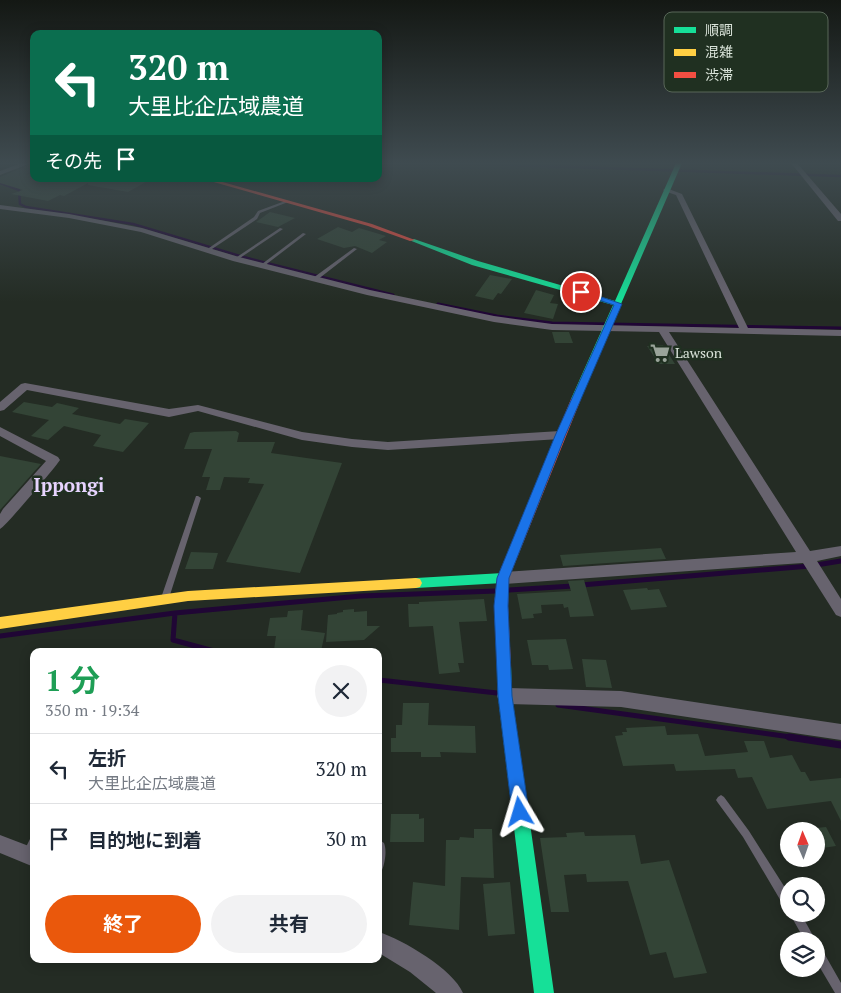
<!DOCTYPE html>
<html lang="ja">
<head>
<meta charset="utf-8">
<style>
  :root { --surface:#fff; --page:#f2f2f3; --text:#1f2937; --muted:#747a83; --line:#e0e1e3; --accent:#ea580c }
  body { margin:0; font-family:"PT Serif","Noto Sans JP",serif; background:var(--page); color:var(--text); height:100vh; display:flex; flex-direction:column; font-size:19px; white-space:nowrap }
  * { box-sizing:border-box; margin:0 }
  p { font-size:16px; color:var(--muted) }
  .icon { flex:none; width:28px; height:28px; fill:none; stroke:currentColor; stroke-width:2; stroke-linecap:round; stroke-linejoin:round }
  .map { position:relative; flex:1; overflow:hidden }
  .panel { position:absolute; left:30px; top:648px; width:352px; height:315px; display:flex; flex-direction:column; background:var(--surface); border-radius:10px; box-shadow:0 2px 12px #0003 }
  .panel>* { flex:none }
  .hud { position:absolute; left:30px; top:30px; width:352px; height:152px; border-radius:10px; box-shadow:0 2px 12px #0003; background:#0b6e4f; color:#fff; overflow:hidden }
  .needle { width:32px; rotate:358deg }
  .buttons { position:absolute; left:780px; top:822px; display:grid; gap:10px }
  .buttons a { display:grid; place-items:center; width:45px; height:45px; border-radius:50%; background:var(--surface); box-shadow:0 2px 12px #0003; font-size:25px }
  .pin { position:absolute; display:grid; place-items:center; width:42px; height:42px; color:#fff; margin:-21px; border:2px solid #fff; border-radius:50%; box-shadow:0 1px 5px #0007 }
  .me { position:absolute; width:55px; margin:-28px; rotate:353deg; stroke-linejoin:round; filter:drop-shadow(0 0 4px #0008) }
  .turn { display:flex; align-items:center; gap:18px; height:105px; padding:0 15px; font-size:22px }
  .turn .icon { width:65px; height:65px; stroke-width:2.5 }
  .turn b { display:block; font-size:35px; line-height:42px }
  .then { display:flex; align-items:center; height:48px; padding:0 15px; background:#0003; gap:10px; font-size:19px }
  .round { display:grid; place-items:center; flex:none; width:52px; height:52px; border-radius:26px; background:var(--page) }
  .summary { display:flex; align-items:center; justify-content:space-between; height:85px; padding:0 15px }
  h1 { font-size:30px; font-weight:700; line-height:38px; color:#1e9e55 }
  .button { display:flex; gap:10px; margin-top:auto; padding:10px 15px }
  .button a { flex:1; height:58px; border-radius:30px; background:var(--accent); color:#fff; font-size:20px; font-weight:700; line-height:58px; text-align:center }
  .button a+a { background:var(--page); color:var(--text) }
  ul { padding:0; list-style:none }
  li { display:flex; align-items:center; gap:15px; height:70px; padding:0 15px; border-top:1px solid var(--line) }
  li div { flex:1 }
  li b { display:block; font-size:19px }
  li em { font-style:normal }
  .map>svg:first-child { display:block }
</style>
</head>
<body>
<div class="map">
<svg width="841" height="993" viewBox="0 0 841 993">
  <rect width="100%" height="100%" fill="#242c24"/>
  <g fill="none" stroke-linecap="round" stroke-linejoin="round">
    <!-- stream-far3 -->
    <path stroke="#200635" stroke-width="2.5" d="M459,163L841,176
      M0,183L19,190L20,204L26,207L133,224L250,259"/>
    <!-- stream-far2 -->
    <path stroke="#200635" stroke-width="3" d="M246,258L393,295
      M438,304L497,316L552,323L841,328"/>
    <!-- stream-far1 -->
    <path stroke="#200635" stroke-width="5" d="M581,585L810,566L841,561
      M509,590L573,586
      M175,613L173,640L214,651
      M0,636L175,613L361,596L496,591
      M379,680L497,693
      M558,705L798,738"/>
    <!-- stream -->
    <path stroke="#200635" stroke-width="7" d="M789,737L841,745"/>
  </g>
  <!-- building -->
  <path fill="#334436" d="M34,163V179H151L128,192L88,185V183L64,196L60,195L48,201L11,194L23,190L0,183V177Z
    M270,212L295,218L278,227L256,222Z
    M338,227L352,232L359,228L376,233L386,236L379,240L387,242L372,253L355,246L344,248L317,239Z
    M490,275L512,279L501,294L498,293L493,300L475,296Z
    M536,290L554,295L550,303L558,304L553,319L524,313Z
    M552,332H569L573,343H555Z
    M663,345L675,364H659L647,346Z
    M24,402L52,407L57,403L79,408L72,414L120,424L125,419L149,423L123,452L93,446L101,435L64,426L48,440L31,436L49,420L12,412Z
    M236,431L239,433L237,442H275L271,453L342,463L300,573L226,562L264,484L248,483L250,478L224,477L220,490H206L210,477H202L212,449H184L190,433L194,432Z
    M0,456L41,464L0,510Z
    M661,548L666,559L563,566L560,555Z
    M191,552L218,553L213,569H185Z
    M584,580L594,616L570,617L568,607L564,608L563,604L541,605L542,613L533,614L534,618L522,619L517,594L571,591L568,581Z
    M647,588L648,590L659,589L667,607L631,610L623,590Z
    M484,599L487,621L459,622L464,663H458L460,672L439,674L433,626L409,627L408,604H419V602Z
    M354,609V612L367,611V626H380L364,640L326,642L328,615L337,614V613L343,612V610Z
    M303,610L301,630L325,633L321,651L274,650L276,636H267L270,618L287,617L288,611Z
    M566,639L573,669L549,670L548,665H532L527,640Z
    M582,659L606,660L612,688L586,687Z
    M403,703H429L428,725L475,726L476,753L440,752L441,757H421V752H391V738H396V725H402Z
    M665,726L667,735L698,734L705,756L748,752L744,741H764L770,758L792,755L801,772H805L810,781L841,778V821L831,801L767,809L752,777L738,778L735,769L676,771L674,764L623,766L615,736L623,735L622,732H627L626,728Z
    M391,814H419V819L424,818V842H390Z
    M826,827L836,846L816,849V828Z
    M474,829H492L494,878L461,877L459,930L409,925L413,882L445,886L446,840H459L460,837L474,838Z
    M584,832L585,836L635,835L641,864L669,860L707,973L674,978L666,952L650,955L628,881L587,882L586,874L564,875L569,912H551L540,838L567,837L566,833Z
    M510,882L515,934L488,936L483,884Z"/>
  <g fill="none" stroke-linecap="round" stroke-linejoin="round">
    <!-- lane -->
    <path fill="#67636e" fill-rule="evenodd" d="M285,201L288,202L260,213L257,219L209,251L206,250L254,217L258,211Z
      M280,228L283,229L237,260L234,259Z
      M303,233L306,234L264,266H262V264Z
      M354,248L357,249L317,280H313V278Z
      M196,496H198L201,498L169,598L168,600L165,601L162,600L161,598Z
      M721,795L724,797L749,831L789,894V909L785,908L743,837L718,803L716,800L718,797Z
      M34,835V851L31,856L28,858L25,856L23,853L31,837Z
      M381,841L384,843C387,850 385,863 382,870L379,872V842Z
      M790,914H801L816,941H805Z
      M816,945L820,946L841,983V993H835L816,961Z"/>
    <!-- street -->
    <path fill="#67636e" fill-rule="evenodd" d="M22,163H31L0,175V171Z
      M791,163H797L841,214V221H838Z
      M666,188L682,194L748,328L841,330V336L669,332L810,551L841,546V556L817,561L841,599V617L836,615L803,563L503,584L498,582L496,578L498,574L503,572L796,552L659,332L552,330L494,322L367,295L233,261L141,232L69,218L0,209V205L69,214L142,228L239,257L370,290L494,316L552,324L739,328L676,195L664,191L663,190Z
      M25,383L169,409L198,405L302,432L352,439L388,442L560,431L566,435L560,439L388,450L352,447L302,440L198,411L169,417L27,390L4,410L0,411V402L21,384Z
      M0,427L58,457L60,460C54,469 5,527 0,529V514L3,509L46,461L0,436Z
      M505,688L621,691L841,724V740L621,707L505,704L499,701L497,696L499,691Z
      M0,835L34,848V867L0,853Z
      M379,932C403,940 453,969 463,993H436L410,972L379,953Z"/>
    <!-- fast -->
    <path fill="#16e098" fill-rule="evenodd" d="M676,163H682L579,401L576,402L571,399L613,305L472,265L409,240L414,239L478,261L615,301Z
      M503,573L507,574L509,578L507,582L503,583L416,588L412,587L410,583L412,579L416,578Z
      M504,660L509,661L511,666L512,696L554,993H534L498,696L497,666L499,661Z"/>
    <!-- slow -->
    <path fill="#ffcf43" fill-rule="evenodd" d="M416,578L420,579L422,583L420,587L416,588L188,601L0,629V617L188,591Z"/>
    <!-- jam -->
    <path fill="#f24e42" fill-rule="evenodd" d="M203,179H212L372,224L415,240L410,241L368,226Z
      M576,396L581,399L509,578L508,606L511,666L509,671L504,672L499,671L497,666L494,606L497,578L571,399Z"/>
  </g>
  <!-- sky -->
  <linearGradient id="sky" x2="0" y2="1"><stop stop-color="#141814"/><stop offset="0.54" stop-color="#3f4b50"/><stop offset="1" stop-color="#3f4b50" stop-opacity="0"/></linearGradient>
  <rect width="841" height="302" fill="url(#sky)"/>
  <!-- route -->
  <path fill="#1a73e8" stroke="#114b97" d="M581,290L622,304L565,436L509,578L508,606L512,696L529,812L526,818L520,820L514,818L512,812L498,696L494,606L497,578L555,436L614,305L579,294L577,292Z"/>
  <!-- icons -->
  <defs>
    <symbol id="supermarket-bare" viewBox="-9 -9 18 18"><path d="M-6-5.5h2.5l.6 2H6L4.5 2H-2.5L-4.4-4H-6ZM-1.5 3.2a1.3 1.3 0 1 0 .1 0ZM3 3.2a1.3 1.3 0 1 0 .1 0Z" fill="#9aa49a" stroke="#203021" stroke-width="2.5" paint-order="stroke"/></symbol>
  </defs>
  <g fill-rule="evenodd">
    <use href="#supermarket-bare" x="646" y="339" width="28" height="28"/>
  </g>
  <g text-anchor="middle" stroke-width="5" stroke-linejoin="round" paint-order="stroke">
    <!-- far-poi labels -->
    <g font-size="14" fill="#dae4da" stroke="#203021" text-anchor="start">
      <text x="675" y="358">Lawson</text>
    </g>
    <!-- quarter labels -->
    <g font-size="19" font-weight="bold" fill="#e6d4fe" stroke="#203021">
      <text x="69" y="492">Ippongi</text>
    </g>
  </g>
  <!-- legend -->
  <rect x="664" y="12" width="164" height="80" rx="8" fill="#203021" stroke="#586658" stroke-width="1"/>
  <rect x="674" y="27" width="22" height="6" fill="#16e098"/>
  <rect x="674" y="49" width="22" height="7" fill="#ffcf43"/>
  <rect x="674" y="72" width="22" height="6" fill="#f24e42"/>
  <g font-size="14" fill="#dae4da">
    <text x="705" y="35">順調</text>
    <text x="705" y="57">混雑</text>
    <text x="705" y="80">渋滞</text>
  </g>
</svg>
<div class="buttons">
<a><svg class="needle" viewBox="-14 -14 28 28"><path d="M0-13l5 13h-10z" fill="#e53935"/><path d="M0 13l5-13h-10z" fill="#747a83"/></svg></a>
<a><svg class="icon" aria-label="search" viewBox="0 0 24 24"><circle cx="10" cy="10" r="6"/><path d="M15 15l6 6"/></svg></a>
<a><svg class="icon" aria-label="layers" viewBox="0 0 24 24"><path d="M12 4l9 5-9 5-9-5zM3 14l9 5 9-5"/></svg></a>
</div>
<div class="pin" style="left:581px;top:292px;background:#d93025"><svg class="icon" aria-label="arrive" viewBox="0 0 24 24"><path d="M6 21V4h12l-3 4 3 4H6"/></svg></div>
<svg class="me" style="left:520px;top:812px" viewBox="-20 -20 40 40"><path d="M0-17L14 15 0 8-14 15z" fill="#1a73e8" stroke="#fff" stroke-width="4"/></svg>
<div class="hud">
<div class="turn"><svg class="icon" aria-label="left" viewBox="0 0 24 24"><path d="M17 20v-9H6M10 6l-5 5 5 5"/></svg><div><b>320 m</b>大里比企広域農道</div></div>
<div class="then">その先<svg class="icon" aria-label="arrive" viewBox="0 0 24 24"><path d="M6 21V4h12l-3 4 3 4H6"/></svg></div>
</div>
<section class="panel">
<div class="summary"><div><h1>1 分</h1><p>350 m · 19:34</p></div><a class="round"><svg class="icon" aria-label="close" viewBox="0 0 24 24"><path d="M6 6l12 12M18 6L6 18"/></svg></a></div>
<ul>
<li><svg class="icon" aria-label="left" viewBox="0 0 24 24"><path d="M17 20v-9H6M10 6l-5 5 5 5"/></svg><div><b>左折</b><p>大里比企広域農道</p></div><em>320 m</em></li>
<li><svg class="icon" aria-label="arrive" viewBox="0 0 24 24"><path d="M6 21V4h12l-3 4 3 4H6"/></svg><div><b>目的地に到着</b></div><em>30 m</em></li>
</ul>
<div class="button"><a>終了</a><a>共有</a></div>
</section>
</div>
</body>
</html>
